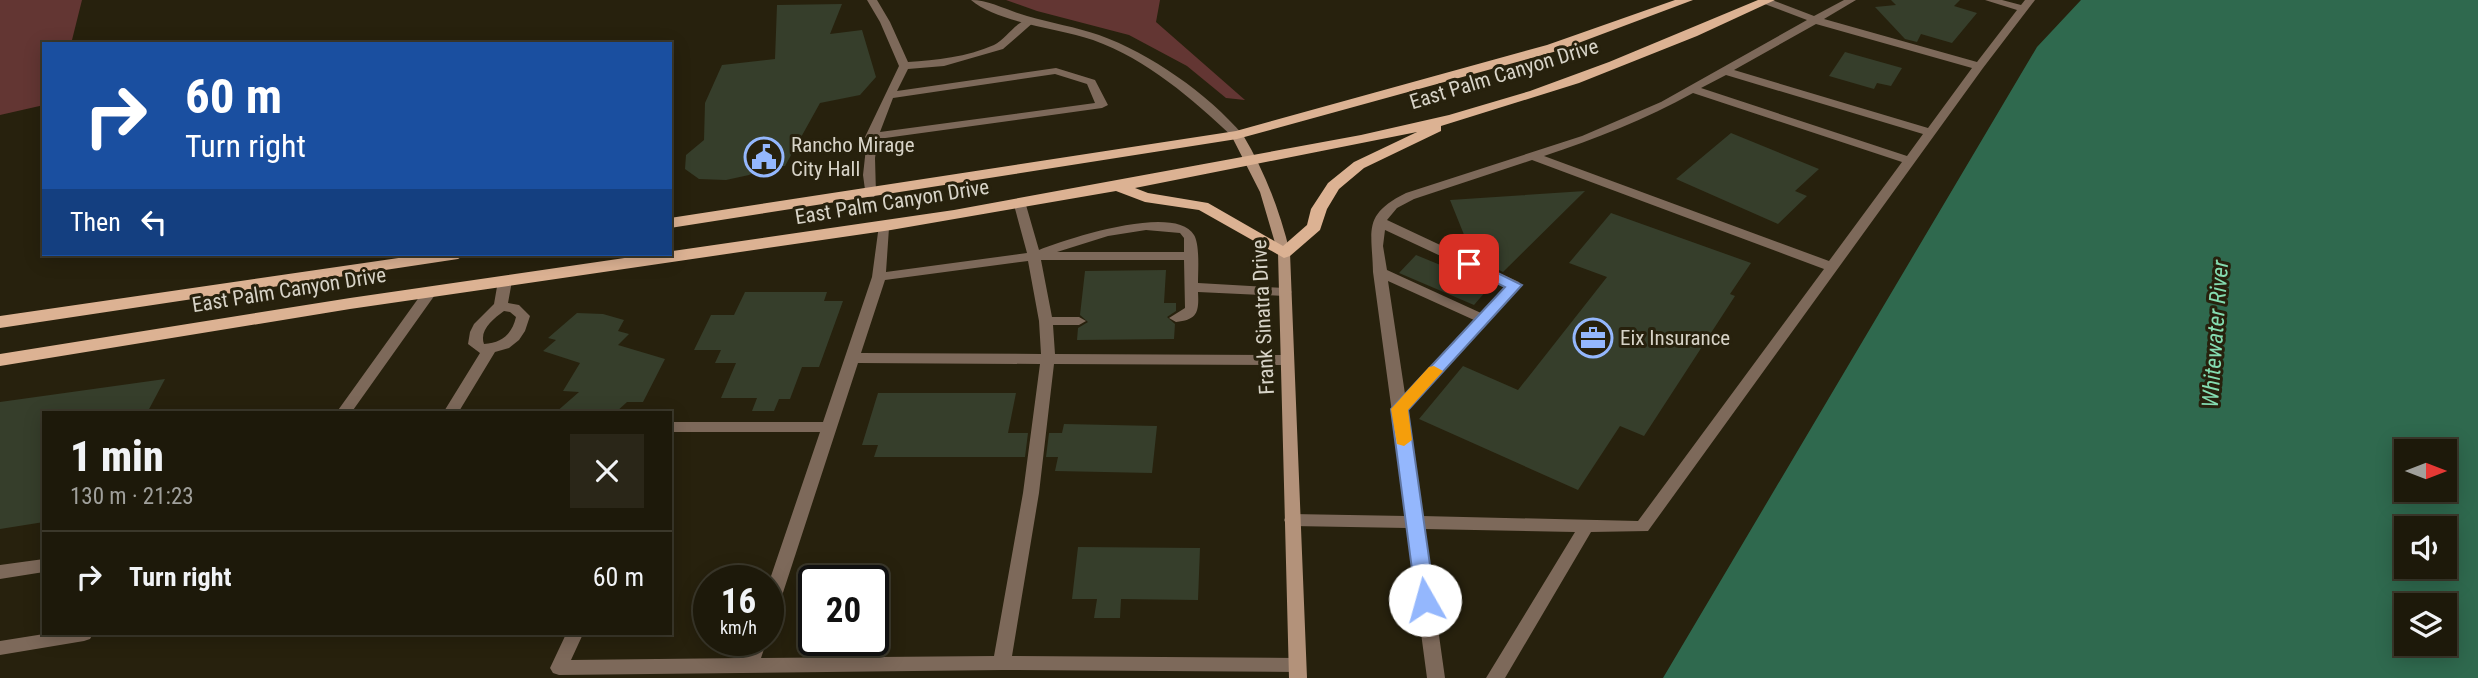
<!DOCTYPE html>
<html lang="en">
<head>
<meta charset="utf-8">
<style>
  :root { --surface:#1d190a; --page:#2a2618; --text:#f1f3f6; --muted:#a0a09c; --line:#3b382b }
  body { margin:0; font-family:"Roboto Condensed",sans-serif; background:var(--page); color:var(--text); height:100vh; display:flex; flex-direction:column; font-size:26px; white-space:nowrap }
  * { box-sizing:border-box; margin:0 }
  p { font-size:23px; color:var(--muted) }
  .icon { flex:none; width:38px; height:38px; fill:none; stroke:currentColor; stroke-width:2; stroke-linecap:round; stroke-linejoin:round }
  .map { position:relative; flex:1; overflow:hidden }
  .sheet { position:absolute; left:42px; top:411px; width:630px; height:224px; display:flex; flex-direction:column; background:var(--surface); border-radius:0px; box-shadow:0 4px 18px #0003,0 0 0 2px var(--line) }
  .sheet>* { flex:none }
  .hud { position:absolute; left:42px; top:42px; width:630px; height:214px; border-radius:0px; box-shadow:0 4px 18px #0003,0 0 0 2px var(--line); background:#1a4fa0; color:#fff; overflow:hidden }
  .needle { width:46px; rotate:90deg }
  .tools { position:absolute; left:2394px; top:439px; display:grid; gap:14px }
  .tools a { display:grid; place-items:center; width:63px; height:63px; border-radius:0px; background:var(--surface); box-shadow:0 4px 18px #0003,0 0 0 2px var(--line); font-size:35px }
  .speed { position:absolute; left:693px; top:565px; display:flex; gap:14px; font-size:35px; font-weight:700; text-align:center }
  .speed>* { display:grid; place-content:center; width:91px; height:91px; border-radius:50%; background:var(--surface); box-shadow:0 4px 18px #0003,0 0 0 2px var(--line); line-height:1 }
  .speed small { font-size:18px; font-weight:400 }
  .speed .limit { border:4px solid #111; border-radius:10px; background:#fff; color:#111 }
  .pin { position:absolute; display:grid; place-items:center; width:60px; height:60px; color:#fff; margin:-30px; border-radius:14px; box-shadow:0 4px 10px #0006 }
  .me { position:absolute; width:77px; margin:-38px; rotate:353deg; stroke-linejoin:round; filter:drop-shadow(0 0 5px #0008) }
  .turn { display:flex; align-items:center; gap:24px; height:147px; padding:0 28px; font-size:32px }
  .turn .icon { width:91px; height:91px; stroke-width:2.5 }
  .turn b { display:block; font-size:49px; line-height:60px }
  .then { display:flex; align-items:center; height:66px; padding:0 28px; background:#0003; gap:14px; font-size:26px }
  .round { display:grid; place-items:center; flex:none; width:74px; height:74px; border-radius:0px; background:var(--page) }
  .summary { display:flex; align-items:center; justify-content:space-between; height:119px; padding:0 28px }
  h1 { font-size:42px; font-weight:800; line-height:52px }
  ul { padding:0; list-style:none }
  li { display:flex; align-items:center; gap:21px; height:91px; padding:0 28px; border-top:2px solid var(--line) }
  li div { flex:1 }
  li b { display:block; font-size:26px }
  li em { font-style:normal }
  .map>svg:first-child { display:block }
</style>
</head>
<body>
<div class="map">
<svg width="2478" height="678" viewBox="0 0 2478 678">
  <rect width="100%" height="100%" fill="#27210d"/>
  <!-- green -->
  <path fill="#633633" d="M0,0H82L71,44H44V105L0,115Z
    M1006,0H1160L1156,22L1245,100L1226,98L1187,66L1129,35L1037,11Z"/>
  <!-- water -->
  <path fill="#2f694e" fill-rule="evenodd" d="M2081,0H2478V678H1663L2037,47ZM2406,452H2445V490H2406ZM2406,528H2445V567H2406ZM2406,606H2445V644H2406Z"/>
  <!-- building -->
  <path fill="#363e2b" d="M1891,0H1960L1954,6L1977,13L1952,43L1921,34L1917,42L1905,39L1875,7L1896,5Z
    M842,4L830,34L862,30L876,77L860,95L820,103L785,166H766L749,175L726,180L699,179L685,169L686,155L704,140L705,103L722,65L775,59L777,5Z
    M1845,52L1902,68L1891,86L1877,83L1874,89L1829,76Z
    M1731,133L1819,169L1795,191L1807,196L1778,224L1676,179Z
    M1585,191L1503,272L1473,257L1450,200Z
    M1611,213L1751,263L1730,294L1735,296L1644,436L1620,426L1578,490L1419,419L1463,366L1518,390L1607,277L1569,263Z
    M1416,255L1482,282L1481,278L1493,283L1474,305L1399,273Z
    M1166,270L1164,303H1176V311L1167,317L1175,324L1174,339L1077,340L1078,328L1088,322L1080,315L1085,271Z
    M745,292H827L824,301H843L819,367H802L790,399H779L774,411H752L757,398H721L736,363H715L721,350H694L711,315H734Z
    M577,313L603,314L624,320L618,331L629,334L618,345L665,359L643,402H627L615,413H555L579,392L563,391L580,363L543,351L556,340L548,338Z
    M165,379L147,413H44V522L0,529V402Z
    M878,393H1016L1008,433H1028L1025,457H874L878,445H862Z
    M1064,424L1157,426L1152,473L1055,471L1058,457H1046L1049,433H1062Z
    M1078,547L1200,548L1198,600L1121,599L1120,618H1094L1097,599H1072Z"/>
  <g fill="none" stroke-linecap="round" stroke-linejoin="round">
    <!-- lane -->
    <path fill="#7d695a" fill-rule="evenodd" d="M867,0H877L890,22L908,62C936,60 967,57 994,45C1007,39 1018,17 1034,19L1035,21L1003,49L944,66L908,69L897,91L1056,68L1095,80L1108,105L1102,108L878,139L875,158L876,194L874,197H866L863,175L867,139L865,137L899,66L880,22ZM1055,74L1087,84L1095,103L880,132L893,98Z
      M1762,0H1772L1814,16L1844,0H1856L1824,19L1977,62L2017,10L1985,0H2002L2021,5L2025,0H2035L1983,68L1648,531L1591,532L1505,678H1486L1575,532L1424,529L1445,678H1427L1407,528L1292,526L1286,524L1284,520L1286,516L1292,514L1406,516L1373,272C1372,230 1362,215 1406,193L1582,136L1661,102L1807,20L1762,3ZM1816,24L1972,68L1928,128L1734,70ZM1726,75L1923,134L1907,156L1701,88ZM1693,93L1902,162L1829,261L1544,156C1595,139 1646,119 1693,93ZM1532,160L1824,269L1638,521L1422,516L1407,410L1521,285L1519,282L1387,220L1397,208L1414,199ZM1385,230L1505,286L1481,313L1387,270L1383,246ZM1388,281L1474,320L1405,394Z
      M1020,201L1026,205L1039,250C1067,239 1175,203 1194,235C1200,245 1198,271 1198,283L1285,288L1292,292L1285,296L1198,292C1199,311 1198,320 1176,322L1169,318L1185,308L1184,260H1041L1052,317H1079L1086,321L1079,325H1053L1055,354L1287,355L1294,360L1287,365L1054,364L1039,493L1012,656L1297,658L1303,660L1306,665L1303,670L1297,672L1002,670L559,675L553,673L550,668L566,634H583L571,660L743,658L749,640H767L761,658L994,656L1023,493L1040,364L858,363L777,611L774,616L768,618V585L820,432H670V422H823L872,277L879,225L883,224L889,228L886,272L1027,253L1014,205ZM1146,230L1180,233L1184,238V252H1057L1108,236ZM1028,261L1039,321L1041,354L861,353L885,280Z
      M505,277L512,281L508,303L519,305L530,316L525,331L519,340L509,348L495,352L458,413H443L480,353L468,344L470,332L474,324L494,304L498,281ZM504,311L510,312L516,317C512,334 502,343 484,344C479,330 493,319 504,311Z
      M430,288L437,292L351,413H336L425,289Z
      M44,559V572L0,579V565Z
      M44,634H93L90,639L84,641L0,655V641Z"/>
    <!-- street -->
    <path fill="#7d695a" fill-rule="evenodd" d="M971,0C990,0 1008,11 1027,16C1051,23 1076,27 1099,35C1150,53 1208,94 1243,135L1241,137H1233C1191,98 1148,60 1093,40C1058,28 998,23 971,0Z"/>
    <!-- secondary -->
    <path fill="#b3927a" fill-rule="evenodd" d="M1237,132L1243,135C1265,172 1280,211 1290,253L1307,678H1289L1278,253L1260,192L1231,135Z"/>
    <!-- primary -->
    <path fill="#dcb293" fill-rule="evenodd" d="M1675,0H1693L1557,51L1237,139L670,228V218L1236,131L1547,45Z
      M1758,0H1775L1697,36L1579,83L1441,126V131L1364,168L1339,189L1327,209L1320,230L1290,256L1284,258L1199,210L1145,202L1116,191L891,230L350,309L0,366V354L350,298L954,210L1361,135L1449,115L1530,91L1609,62ZM1417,132L1354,162L1328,183L1311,209L1307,225L1283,246L1208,203L1148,193L1135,188Z
      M426,254H466L458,259L0,328V316Z"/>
  </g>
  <!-- route -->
  <path fill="#94b7fd" stroke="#6077a4" stroke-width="2" d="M1469,259L1522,285L1408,410L1435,600L1432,605L1425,608L1419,605L1416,600L1391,409L1505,287L1464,267L1461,264L1464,261Z"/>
  <!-- slow -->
  <path fill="#f59e0b" d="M1434,366L1443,371L1408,410L1412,440L1404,446L1397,444L1391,409L1429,367Z"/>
  <!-- icons -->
  <defs>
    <symbol id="civic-ring" viewBox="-11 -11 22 22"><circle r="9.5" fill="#27210d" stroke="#94b7fd" stroke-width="1.5"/><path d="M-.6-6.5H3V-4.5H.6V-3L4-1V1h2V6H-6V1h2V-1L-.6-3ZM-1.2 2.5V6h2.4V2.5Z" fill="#94b7fd"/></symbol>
    <symbol id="office-ring" viewBox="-11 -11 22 22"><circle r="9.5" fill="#27210d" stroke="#94b7fd" stroke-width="1.5"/><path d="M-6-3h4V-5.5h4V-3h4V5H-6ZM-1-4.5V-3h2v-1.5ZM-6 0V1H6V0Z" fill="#94b7fd"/></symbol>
  </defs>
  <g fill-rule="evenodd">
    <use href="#civic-ring" x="742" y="135" width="44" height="44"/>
    <use href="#office-ring" x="1571" y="316" width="44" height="44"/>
  </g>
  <g text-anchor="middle" stroke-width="6" stroke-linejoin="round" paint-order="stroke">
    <!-- street labels -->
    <g font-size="21" fill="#d7d3c7" stroke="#27210d">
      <text transform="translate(1504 74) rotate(-17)" y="7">East Palm Canyon Drive</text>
      <text transform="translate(892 202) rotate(-9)" y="7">East Palm Canyon Drive</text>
      <text transform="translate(289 290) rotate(-9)" y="7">East Palm Canyon Drive</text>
      <text transform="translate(1263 317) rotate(-93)" y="7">Frank Sinatra Drive</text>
    </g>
    <!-- poi labels -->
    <g font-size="21" fill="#d7d3c7" stroke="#27210d" text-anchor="start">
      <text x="791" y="152">Rancho Mirage<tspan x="791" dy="24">City Hall</tspan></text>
      <text x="1620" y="345">Eix Insurance</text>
    </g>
    <!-- water labels -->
    <g font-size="23" font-style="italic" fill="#85ddb1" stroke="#27210d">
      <text transform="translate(2215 334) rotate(-86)" y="8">Whitewater River</text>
    </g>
  </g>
</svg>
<div class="tools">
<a><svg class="needle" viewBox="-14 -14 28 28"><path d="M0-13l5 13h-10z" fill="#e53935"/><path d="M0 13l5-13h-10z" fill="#a0a09c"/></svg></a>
<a><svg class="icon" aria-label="sound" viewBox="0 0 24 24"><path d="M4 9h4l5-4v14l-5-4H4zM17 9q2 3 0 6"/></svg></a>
<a><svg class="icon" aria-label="layers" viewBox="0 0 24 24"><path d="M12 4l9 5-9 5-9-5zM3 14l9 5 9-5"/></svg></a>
</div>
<div class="speed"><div>16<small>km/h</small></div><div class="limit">20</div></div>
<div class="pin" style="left:1469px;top:264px;background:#d93025"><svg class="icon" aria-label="arrive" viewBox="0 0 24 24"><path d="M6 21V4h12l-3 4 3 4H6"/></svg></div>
<svg class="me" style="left:1425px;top:600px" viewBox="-20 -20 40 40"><circle r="19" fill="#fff"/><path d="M0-13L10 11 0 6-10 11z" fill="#94b7fd"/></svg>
<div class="hud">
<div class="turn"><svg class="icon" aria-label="right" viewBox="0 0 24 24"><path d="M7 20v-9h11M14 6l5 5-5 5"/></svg><div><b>60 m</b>Turn right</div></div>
<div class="then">Then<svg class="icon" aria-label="left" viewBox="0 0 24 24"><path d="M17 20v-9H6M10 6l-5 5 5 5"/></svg></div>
</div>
<section class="sheet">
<div class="summary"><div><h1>1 min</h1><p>130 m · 21:23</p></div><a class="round"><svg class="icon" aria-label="close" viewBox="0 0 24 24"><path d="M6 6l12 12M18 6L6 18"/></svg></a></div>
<ul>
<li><svg class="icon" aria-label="right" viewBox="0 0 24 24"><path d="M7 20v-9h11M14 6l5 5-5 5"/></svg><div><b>Turn right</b></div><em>60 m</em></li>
</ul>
</section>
</div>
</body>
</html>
